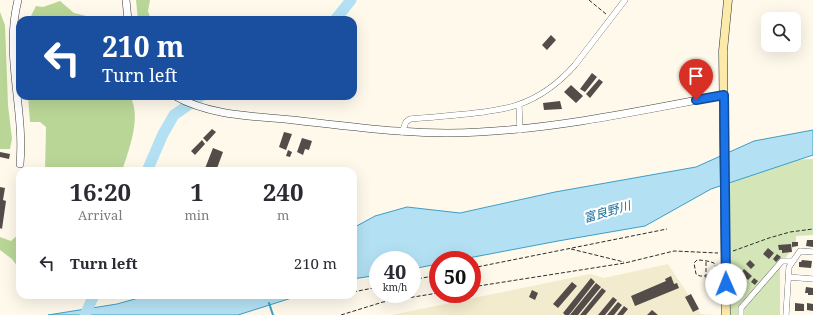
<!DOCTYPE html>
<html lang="en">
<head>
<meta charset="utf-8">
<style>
  :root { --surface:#fff; --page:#f2f2f3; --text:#2b2b33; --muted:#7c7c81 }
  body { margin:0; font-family:"Noto Serif","Noto Sans JP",serif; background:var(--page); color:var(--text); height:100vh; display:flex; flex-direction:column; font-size:15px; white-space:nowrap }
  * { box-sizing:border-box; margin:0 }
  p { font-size:13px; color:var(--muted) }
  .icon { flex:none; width:22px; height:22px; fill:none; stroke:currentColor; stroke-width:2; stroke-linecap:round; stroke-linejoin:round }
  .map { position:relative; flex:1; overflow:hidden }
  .sheet { position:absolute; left:16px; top:167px; width:341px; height:132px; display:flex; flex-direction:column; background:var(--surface); border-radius:12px; box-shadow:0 4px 16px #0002 }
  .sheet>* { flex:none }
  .hud { position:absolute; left:16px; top:16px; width:341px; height:84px; border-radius:12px; box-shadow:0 4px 16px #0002; background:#1a4fa0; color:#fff; overflow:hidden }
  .controls { position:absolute; left:761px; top:12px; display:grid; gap:8px }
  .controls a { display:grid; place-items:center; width:40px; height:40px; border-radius:8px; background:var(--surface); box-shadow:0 4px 16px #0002; font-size:20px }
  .speed { position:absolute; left:369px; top:251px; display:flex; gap:8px; font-size:20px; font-weight:700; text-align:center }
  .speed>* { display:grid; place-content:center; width:52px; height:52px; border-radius:50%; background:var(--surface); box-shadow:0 4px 16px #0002; line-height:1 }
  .speed small { font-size:10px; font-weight:400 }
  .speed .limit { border:6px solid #d22; background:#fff; color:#111 }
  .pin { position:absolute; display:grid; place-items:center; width:34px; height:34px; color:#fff; margin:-41px -17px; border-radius:50% 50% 50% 0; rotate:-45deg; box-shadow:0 0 4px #0007 }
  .pin .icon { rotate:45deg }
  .me { position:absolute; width:44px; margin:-22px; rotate:359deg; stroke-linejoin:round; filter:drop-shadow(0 0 3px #0008) }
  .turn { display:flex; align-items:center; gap:14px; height:84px; padding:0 20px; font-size:18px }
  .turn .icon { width:52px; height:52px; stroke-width:2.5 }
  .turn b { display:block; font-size:28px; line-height:34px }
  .eta { display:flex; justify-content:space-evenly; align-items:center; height:68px; text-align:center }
  .eta b { font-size:24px; font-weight:700; line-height:28px }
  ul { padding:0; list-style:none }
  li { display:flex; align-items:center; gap:12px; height:56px; padding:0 20px }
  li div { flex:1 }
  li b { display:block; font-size:15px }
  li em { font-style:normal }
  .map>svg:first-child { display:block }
</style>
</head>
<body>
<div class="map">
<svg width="813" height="315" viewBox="0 0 813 315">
  <rect width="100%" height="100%" fill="#fef9eb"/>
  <!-- farmland -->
  <path fill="#f2ebcd" d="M668,264L701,314L716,315H392L590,274L604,278Z"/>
  <!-- green -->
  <path fill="#d4e6b7" d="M813,159V235L796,236V244L780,265V315H730L729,177L788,160Z"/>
  <!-- forest -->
  <path fill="#bad697" d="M136,0H150L148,11L151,20H138Z
    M60,1L74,13L103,20H29L36,6L43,7Z
    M0,12L5,25L8,105L12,139L10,149H0Z
    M28,96H130C142,117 129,149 122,171H45L46,127L40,122H30Z
    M20,233V270L12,259L0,250V237L11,241Z"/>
  <!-- water -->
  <path fill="#b3e1f3" stroke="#3d9ec6" d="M813,130V155L711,189L645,226L558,241L458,260H438V264L412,269V260H378V275L353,279V228L375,216L407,207L460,213L555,192L696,167L754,141Z
    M149,295H301L238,315H48L117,304Z"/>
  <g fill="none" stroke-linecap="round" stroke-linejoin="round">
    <!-- stream -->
    <path stroke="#3d9ec6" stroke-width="2" d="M269,303L273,315"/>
    <!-- river -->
    <path stroke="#b3e1f3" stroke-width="11" d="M335,20L351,0
      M147,171L163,134L174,115L201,96
      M85,315L94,295"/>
  </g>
  <!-- building -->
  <path fill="#544c49" d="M551,35L556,40L547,50L542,45Z
    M592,73L597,77L585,92L580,89Z
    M599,79L603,82L590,98L586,94Z
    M571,85L583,96L576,103L564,92Z
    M560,101L562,109L544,110L543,103Z
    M212,129L216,132L207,142L203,138Z
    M284,132L292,134L286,150L279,147Z
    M302,138L312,141L309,150L305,149L303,155L297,152Z
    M202,140L205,144L195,155L191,151Z
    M213,148L223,152L216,171H204Z
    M288,150L292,152L290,157L286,156Z
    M0,152L10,154L9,159L0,157Z
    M0,187L5,188L3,200L6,201L2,229L0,228Z
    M807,240H813V247L806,246Z
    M792,242H798V246L792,247Z
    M791,244L792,252L782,253V250H779L778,245Z
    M768,248L774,253L769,259L763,254Z
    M777,254L781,257L776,262L773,259Z
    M750,260L755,265L751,269L746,264Z
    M802,260L812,261L811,268L799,267V262H801Z
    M744,269L752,276L748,280L741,273Z
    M671,276L674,284L677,283L679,288L635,306L631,296L666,281L665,279Z
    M591,278L595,282L569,315H565L563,313Z
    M754,278L758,281L755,285L751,282Z
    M572,282L577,286L558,308L553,304Z
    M596,283L601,287L578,315H570Z
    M737,284L745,285L744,295H737Z
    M806,287L813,288V295H808V293H805Z
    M602,288L606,291L586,315H580Z
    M532,290L538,293L535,300L529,297Z
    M691,294L699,309L693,312L685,297Z
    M613,297L617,300L605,315H598Z
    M618,302L622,305L614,315H607Z
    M795,303L804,304V311H795Z
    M807,303L813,304V311L807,310Z
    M624,306L628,309L623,315H617Z
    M652,310L658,315H647Z"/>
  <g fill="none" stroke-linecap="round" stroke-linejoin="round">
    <defs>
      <path id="service" d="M238,19V20"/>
      <path id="minor" d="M519,105L520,130
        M402,132L406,122L410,119C435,117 459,115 484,112C495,110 506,109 517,105C539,98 560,82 575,65L625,0
        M788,277L813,279
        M741,315V308L782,261H792
        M786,315L789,267L800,251L813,252"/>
      <path id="tertiary" d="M18,0C4,55 25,109 20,164
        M126,0L128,20
        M175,96C210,116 254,116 293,120C355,127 417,136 479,132C561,128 643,110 724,95"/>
      <path id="secondary" d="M726,315L723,51L728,0"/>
    </defs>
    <!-- service casing -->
    <use href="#service" stroke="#3f3f3f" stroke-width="4"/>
    <!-- minor casing -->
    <use href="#minor" stroke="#3f3f3f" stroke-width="6"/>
    <!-- tertiary casing -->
    <use href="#tertiary" stroke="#3f3f3f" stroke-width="8"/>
    <!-- secondary casing -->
    <use href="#secondary" stroke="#2e2e2e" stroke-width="9"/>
    <!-- path -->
    <path stroke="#2e2e2e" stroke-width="1" stroke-dasharray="4 2" stroke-linecap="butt" d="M589,0L606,14
      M571,249L624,262
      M733,251L769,238L790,232L813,229
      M706,262V276H700L696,274L694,263L697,260C702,260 709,261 714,263L715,266
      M718,265L713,268V275L715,277L719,279
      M472,268L667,229
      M706,276C708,288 704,297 719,299
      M412,280L438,275
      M472,287L625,263L674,251L718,253
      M353,292L378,287
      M341,315L383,302L438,293"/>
    <!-- service -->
    <use href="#service" stroke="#fff" stroke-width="3"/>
    <!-- minor -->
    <use href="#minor" stroke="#fff" stroke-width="5.5"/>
    <!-- tertiary -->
    <use href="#tertiary" stroke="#fff" stroke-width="7"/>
    <!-- secondary -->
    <use href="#secondary" stroke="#fbeaaa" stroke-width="8"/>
  </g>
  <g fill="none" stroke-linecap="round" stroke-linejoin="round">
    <defs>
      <path id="route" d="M696,100L724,95L726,284"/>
    </defs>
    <!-- route casing -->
    <use href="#route" stroke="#114b97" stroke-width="10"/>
    <!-- route -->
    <use href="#route" stroke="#1a73e8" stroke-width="7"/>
  </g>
  <g text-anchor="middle" stroke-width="4" stroke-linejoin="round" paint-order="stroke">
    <!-- water labels -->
    <g font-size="12" font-style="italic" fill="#1c6e97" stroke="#fff">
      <text transform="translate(607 212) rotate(-16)" y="4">富良野川</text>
    </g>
  </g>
</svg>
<div class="controls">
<a><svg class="icon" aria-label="search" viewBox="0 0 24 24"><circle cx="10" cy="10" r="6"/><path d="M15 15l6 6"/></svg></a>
</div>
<div class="speed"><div>40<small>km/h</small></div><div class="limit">50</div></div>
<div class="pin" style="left:696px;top:100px;background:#d93025"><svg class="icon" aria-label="arrive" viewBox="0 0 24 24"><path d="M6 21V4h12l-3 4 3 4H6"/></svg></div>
<svg class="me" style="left:726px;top:284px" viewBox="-20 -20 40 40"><circle r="19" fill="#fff"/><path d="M0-13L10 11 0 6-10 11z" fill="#1a73e8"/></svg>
<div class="hud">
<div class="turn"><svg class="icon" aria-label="left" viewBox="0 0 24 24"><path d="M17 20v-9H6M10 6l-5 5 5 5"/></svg><div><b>210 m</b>Turn left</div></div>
</div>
<section class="sheet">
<div class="eta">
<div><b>16:20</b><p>Arrival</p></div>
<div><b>1</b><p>min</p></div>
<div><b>240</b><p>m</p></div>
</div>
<ul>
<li><svg class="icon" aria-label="left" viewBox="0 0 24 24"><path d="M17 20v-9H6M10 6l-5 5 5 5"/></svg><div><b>Turn left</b></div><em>210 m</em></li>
</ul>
</section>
</div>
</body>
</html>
